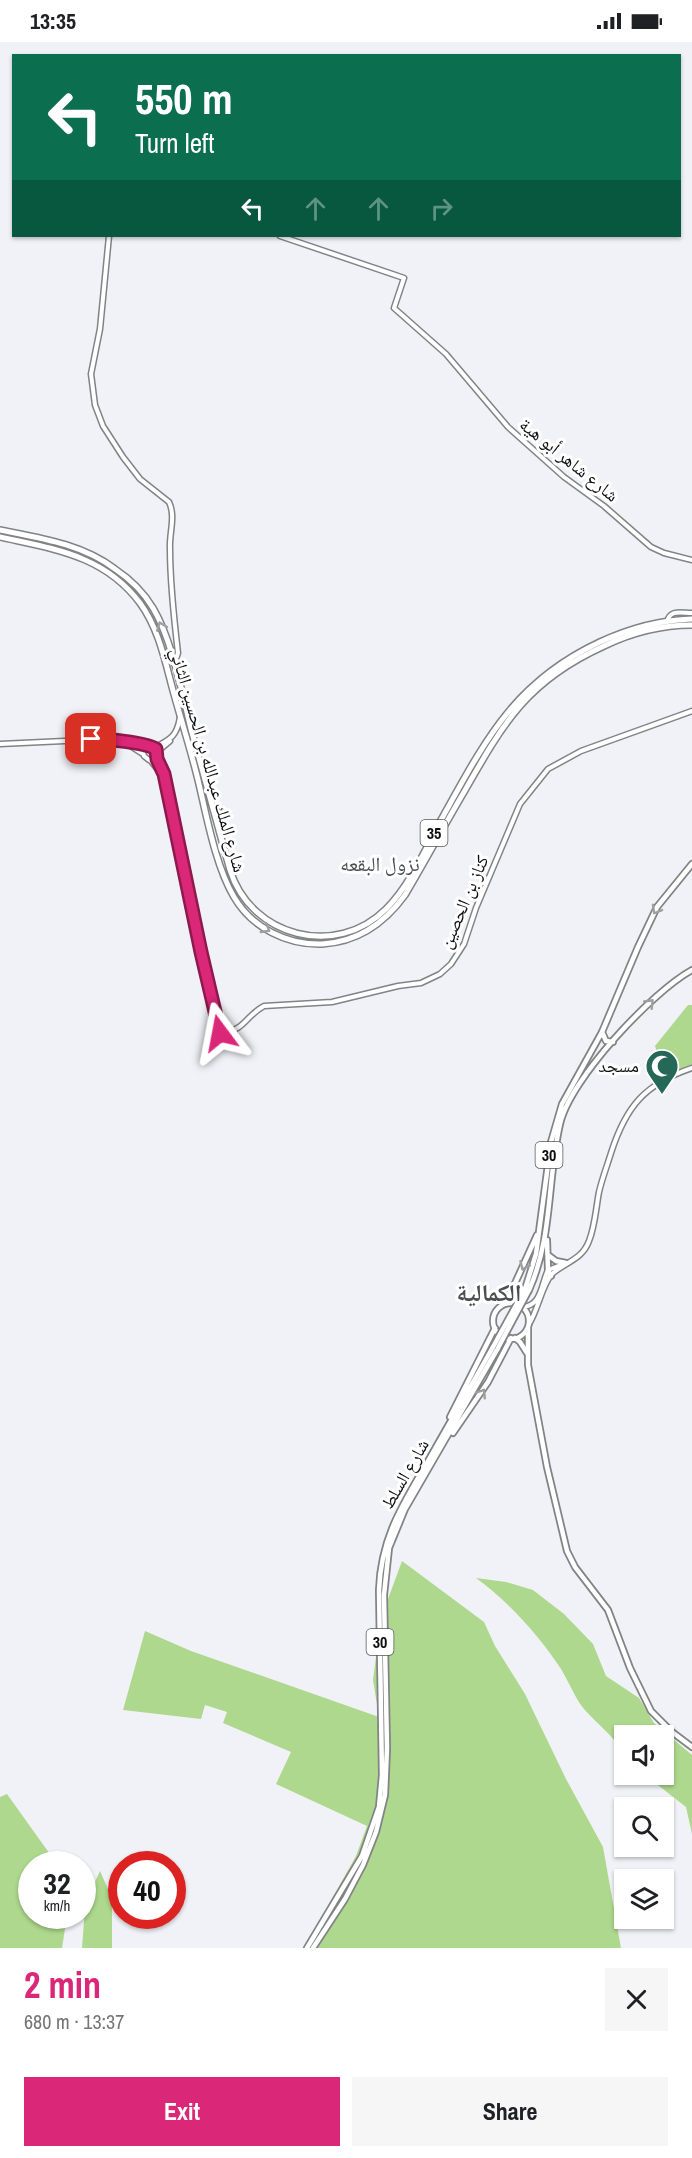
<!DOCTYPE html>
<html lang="en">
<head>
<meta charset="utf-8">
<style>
  :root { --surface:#fff; --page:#f6f6f6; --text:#202124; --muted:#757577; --accent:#db2777 }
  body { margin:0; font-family:"Archivo Narrow","Noto Naskh Arabic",sans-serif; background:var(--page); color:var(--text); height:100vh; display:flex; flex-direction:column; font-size:22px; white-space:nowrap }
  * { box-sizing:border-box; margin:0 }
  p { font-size:20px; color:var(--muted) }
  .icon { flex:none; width:33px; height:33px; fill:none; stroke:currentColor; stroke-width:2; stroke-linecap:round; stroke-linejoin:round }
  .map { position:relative; height:1906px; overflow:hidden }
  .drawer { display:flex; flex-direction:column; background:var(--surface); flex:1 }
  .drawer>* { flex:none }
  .guide { position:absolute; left:12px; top:12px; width:669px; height:183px; border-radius:0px; box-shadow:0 2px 4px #0004; background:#0b6e4f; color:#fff; overflow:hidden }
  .controls { position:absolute; left:614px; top:1683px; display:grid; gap:12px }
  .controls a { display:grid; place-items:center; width:60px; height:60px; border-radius:0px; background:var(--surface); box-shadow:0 2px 4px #0004; font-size:30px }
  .speed { position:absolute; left:18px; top:1809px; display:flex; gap:12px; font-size:30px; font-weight:700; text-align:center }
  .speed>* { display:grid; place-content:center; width:78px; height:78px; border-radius:50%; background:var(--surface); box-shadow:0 2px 4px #0004; line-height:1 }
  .speed small { font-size:15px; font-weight:400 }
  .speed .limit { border:9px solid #d22; background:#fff; color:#111 }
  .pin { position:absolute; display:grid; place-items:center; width:51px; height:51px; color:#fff; margin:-26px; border-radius:12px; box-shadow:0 3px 9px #0006 }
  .me { position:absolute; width:66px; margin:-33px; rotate:347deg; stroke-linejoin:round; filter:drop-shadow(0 0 4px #0008) }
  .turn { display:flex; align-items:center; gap:21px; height:126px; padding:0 24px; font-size:27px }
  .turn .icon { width:78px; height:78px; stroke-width:2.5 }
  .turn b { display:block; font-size:42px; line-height:51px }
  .lanes { display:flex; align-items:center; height:57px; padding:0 24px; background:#0003; justify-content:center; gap:30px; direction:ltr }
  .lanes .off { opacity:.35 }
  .round { display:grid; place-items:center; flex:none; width:63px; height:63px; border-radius:0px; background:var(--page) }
  .headline { display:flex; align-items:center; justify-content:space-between; height:102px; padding:0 24px }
  h1 { font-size:36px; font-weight:700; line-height:45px; color:var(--accent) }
  .button { display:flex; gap:12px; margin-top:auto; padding:12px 24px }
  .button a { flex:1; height:69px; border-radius:0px; background:var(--accent); color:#fff; font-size:24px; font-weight:700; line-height:69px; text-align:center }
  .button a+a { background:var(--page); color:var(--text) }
  .status { display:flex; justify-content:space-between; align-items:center; height:42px; padding:0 30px; background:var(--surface); direction:ltr }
  .status svg { height:16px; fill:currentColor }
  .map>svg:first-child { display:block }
</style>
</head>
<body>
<div class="status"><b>13:35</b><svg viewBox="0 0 49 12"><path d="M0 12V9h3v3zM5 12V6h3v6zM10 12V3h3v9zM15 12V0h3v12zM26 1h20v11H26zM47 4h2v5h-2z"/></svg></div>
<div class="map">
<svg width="692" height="1906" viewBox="0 0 692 1906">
  <rect width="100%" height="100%" fill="#f1f2f7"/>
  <!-- green -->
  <path fill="#aed88d" d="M688,963H692V1024L664,1032L655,1004Z
    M402,1519L484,1580L495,1604L525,1652L566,1737L603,1805L621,1906H304L356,1814L367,1784L276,1742L291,1710L223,1681L227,1670L205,1663L201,1677L123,1668L145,1589L191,1609L379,1675L373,1638L381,1576Z
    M476,1536L506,1540L533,1548L564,1572L593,1602L606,1634L639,1656L654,1681L692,1713V1792L686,1765L645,1733L663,1732V1694H624V1712C614,1694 598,1683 584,1667C575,1656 569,1640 561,1627C541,1596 506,1557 476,1536Z
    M7,1752L57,1822H32V1874H67L62,1906H0V1755Z
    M100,1829L112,1856V1906H82L84,1879L83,1852L92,1846Z"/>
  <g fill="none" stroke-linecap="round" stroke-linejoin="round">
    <defs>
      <path id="minor" d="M109,194L100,287L91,332L95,363L103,384L123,415L140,437L169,460C176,475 169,491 170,507C170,541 174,577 178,611L176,617L173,620
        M280,194L404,236L394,266L446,312L508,385L564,435L604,464L651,505L664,511L692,518
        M667,580C670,567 681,571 692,571
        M126,701L143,712
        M0,702L107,697L152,705L157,710L153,717L149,718L144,714L143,710L147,705
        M154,706C171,697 177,694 180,675
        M157,710L170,699
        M156,714L164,732L201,910L220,991H222C247,987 244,975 264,964L332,960L398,944L421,941L440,932L451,922L464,902L476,866L520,762L548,727L581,709L692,669
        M150,718L164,735
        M522,1265C542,1264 541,1242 548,1228L566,1221
        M529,1282C538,1268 542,1243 552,1232C565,1220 582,1218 589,1199C595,1184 596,1166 599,1150C602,1137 607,1124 611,1111C626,1064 645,1042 692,1026"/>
      <path id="major" d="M602,990L606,999L613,1000
        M547,1198L548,1228L551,1234
        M548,1213L556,1219L566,1221
        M525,1247L536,1212L551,1100L562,1062L602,990L638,905L657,865L692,822
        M529,1248C553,1195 547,1138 560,1082C570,1037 652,950 692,928
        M506,1261L537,1193
        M493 1279a18 18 0 1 1 36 0a18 18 0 1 1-36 0Z
        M528,1285V1323L547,1425L567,1509L575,1525L608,1568L630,1626L651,1669L672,1690L692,1705
        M515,1296L520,1300L527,1311
        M450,1375L495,1286
        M453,1391L488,1340L511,1296
        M307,1906L362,1814L379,1765L382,1733L379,1548C381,1489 409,1454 436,1405C455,1372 474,1338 493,1305
        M313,1906L345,1857L363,1823L376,1790L385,1753L387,1706L384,1553L389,1506L405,1467L498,1306"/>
      <path id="highway" d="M0,488C40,496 82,502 115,527C130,537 144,551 153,566C172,598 182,651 191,687C204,734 217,781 230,828C251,895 336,917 386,867C410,843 425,808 441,778C485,699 514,640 600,600C628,587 661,578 692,577
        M0,495C54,507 104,513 140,561C157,584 164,614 171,641C180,675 191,708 199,742C207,776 216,825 234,855C252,886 287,903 322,902C358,900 384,882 405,853C425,819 444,784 464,750C504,680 527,639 604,604C631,591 661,583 692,583"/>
    </defs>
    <!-- minor casing -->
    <use href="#minor" stroke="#828387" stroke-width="7"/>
    <!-- major casing -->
    <use href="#major" stroke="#828387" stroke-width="8"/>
    <!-- highway casing -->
    <use href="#highway" stroke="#828387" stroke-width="8"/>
    <!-- minor -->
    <use href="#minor" stroke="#fff" stroke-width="4"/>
    <!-- major -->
    <use href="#major" stroke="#fff" stroke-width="4.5"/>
    <!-- highway -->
    <use href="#highway" stroke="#fff" stroke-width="5"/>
    <defs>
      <path id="major-bridge" d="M493,1305L525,1247
        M498,1306L529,1248"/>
    </defs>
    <!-- major-bridge casing -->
    <use href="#major-bridge" stroke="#828387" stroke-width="8" stroke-linecap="butt"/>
    <!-- major-bridge -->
    <use href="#major-bridge" stroke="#fff" stroke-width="4.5"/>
  </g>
  <!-- one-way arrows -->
  <defs><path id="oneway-chevron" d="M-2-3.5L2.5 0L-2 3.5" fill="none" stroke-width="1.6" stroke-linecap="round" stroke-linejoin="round" transform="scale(1.5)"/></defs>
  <g stroke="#9f9f9f">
    <use href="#oneway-chevron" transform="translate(161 584) rotate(-111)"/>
    <use href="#oneway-chevron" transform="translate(656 868) rotate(120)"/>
    <use href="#oneway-chevron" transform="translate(266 887) rotate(31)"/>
    <use href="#oneway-chevron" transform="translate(650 961) rotate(-46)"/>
    <use href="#oneway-chevron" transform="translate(524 1224) rotate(114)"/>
    <use href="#oneway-chevron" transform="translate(482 1351) rotate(-57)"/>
  </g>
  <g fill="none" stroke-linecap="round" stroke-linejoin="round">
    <defs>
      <path id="route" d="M91,697C106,697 144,700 156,707L157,717L164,732L201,910L220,991"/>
    </defs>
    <!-- route casing -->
    <use href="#route" stroke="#8e194d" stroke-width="15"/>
    <!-- route -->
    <use href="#route" stroke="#db2777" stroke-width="10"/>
  </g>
  <!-- icons -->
  <defs>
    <symbol id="mosque-pin" viewBox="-11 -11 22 30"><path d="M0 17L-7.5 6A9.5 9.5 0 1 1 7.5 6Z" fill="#256858" stroke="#fff"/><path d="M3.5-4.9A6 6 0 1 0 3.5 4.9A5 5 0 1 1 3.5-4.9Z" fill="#fff"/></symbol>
  </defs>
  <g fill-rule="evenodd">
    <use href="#mosque-pin" x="643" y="1005" width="38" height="52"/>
  </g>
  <g text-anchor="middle" stroke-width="6" stroke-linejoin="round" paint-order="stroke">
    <!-- shield labels -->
    <g fill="#fff" stroke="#565758" stroke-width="1.5">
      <rect x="420.5" y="778" width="27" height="26" rx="4.5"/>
      <rect x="535.5" y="1100" width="27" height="26" rx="4.5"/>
      <rect x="366.5" y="1587" width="27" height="26" rx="4.5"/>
    </g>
    <g font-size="16" font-weight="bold" fill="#0e0f10">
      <text x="434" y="797">35</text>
      <text x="549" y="1119">30</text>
      <text x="380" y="1606">30</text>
    </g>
    <!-- street labels -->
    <g font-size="18" fill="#0e0f10" stroke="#fff">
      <text transform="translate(569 418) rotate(39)" y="6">شارع شاهر أبو هية</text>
      <text transform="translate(208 718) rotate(74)" y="6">شارع الملك عبدالله بن الحسين الثاني</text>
      <text transform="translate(464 860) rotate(-67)" y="6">كناز بن الحصين</text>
      <text transform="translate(405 1432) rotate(-60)" y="6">شارع السلط</text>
    </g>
    <!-- poi labels -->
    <g font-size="18" fill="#0e0f10" stroke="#fff" text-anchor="end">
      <text x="639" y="1030">مسجد</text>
    </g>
    <!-- neighbourhood labels -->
    <g font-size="20" fill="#4c4e52" stroke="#fff">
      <text x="380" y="829">نزول البقعه</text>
    </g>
    <!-- district labels -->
    <g font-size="24" font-weight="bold" fill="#4c4e52" stroke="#fff">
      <text x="489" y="1259">الكمالية</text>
    </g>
  </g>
</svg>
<div class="controls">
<a><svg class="icon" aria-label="sound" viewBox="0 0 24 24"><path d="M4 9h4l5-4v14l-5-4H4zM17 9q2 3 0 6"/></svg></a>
<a><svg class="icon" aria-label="search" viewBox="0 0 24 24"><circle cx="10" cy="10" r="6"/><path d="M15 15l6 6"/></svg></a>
<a><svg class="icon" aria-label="layers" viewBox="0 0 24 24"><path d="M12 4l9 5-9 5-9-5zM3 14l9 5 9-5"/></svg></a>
</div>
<div class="speed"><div>32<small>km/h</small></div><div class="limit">40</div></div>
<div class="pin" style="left:91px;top:697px;background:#d93025"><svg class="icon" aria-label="arrive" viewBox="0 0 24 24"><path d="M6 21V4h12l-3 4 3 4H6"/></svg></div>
<svg class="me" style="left:220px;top:991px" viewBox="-20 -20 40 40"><path d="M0-17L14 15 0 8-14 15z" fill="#db2777" stroke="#fff" stroke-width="4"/></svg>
<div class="guide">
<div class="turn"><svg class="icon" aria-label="left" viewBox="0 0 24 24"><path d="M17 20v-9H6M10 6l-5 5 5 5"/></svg><div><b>550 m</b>Turn left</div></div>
<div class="lanes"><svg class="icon" aria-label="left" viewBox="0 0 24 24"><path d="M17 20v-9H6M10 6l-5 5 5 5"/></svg><svg class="icon off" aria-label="ahead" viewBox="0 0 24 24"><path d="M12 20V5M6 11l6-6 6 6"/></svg><svg class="icon off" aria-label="ahead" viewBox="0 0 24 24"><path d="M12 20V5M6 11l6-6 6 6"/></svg><svg class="icon off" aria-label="right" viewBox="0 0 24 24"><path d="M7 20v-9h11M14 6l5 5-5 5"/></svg></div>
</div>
</div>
<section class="drawer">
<div class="headline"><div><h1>2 min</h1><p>680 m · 13:37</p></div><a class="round"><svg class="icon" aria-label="close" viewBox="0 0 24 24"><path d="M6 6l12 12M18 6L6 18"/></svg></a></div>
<div class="button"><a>Exit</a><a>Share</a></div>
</section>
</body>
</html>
